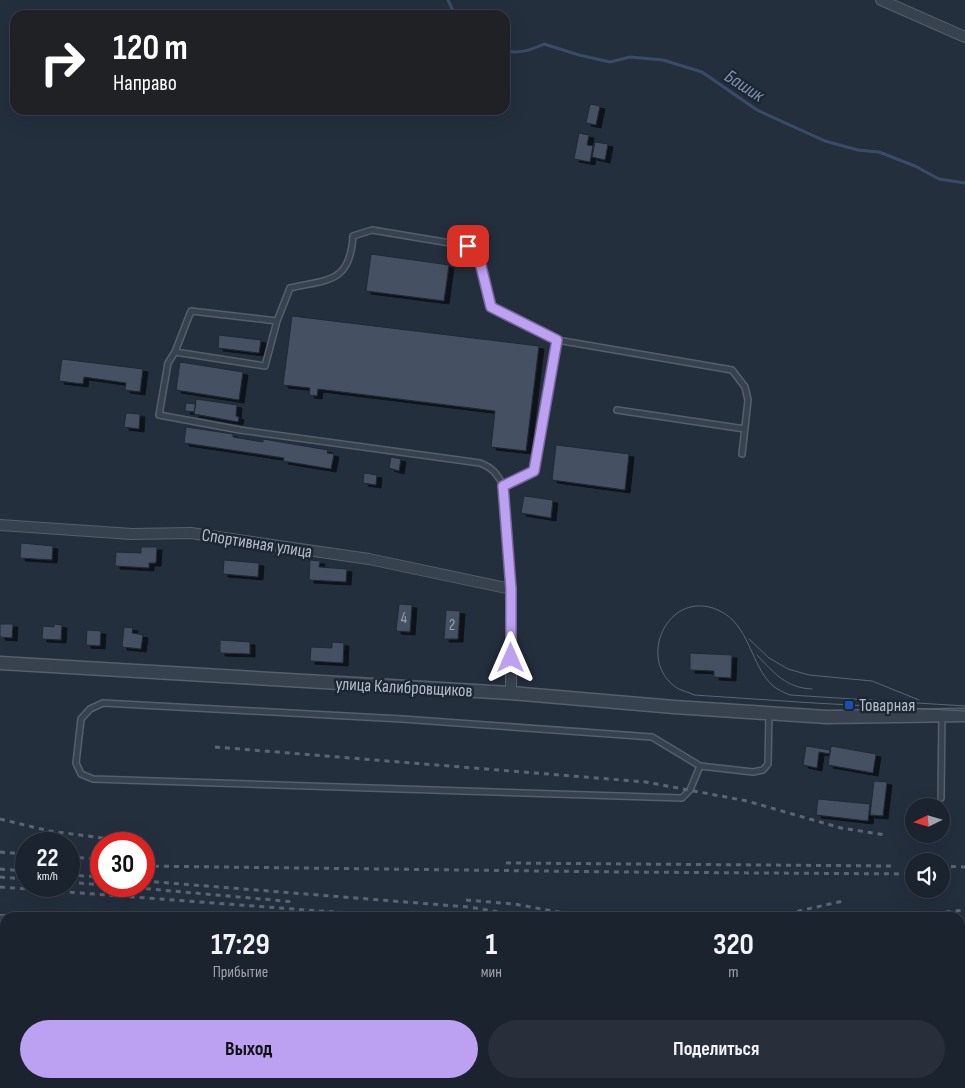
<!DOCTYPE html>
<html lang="ru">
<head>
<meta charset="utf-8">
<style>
  :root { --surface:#1b232e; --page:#282f3a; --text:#f1f3f6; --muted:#a0a4aa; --line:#39404a; --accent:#bca0f2 }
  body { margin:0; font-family:"Sofia Sans Condensed",sans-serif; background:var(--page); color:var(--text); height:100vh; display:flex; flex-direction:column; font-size:19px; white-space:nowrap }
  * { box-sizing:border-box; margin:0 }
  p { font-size:16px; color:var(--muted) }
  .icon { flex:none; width:28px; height:28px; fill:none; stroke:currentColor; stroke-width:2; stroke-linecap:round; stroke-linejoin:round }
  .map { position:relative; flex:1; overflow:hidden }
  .side { position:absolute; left:0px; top:912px; width:965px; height:176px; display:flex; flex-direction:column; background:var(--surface); border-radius:15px 15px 0 0; box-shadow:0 5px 20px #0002,0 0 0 1px var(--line) }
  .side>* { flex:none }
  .top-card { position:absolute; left:10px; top:10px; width:500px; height:105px; border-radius:15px; box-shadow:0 5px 20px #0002,0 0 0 1px var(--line); background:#202124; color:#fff; overflow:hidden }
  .needle { width:32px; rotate:265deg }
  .buttons { position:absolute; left:905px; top:798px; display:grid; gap:10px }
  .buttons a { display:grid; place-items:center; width:45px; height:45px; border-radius:50%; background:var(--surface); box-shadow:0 5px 20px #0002,0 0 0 1px var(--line); font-size:25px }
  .speed { position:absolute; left:15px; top:832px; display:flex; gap:10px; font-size:25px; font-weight:700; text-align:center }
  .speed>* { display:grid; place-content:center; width:65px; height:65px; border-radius:50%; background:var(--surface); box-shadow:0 5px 20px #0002,0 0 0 1px var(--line); line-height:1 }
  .speed small { font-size:12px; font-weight:400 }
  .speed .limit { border:8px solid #d22; background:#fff; color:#111 }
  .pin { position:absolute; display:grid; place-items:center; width:42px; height:42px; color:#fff; margin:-21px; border-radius:10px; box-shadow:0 2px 8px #0006 }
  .me { position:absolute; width:55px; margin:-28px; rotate:0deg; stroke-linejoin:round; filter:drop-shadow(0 0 4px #0008) }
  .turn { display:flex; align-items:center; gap:18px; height:105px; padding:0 20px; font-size:22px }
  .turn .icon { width:65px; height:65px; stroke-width:2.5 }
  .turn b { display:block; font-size:35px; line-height:42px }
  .eta { display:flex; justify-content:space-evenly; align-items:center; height:85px; text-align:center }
  .eta b { font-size:30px; font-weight:700; line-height:35px }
  .action { display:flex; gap:10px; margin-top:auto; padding:10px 20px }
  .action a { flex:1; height:58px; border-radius:30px; background:var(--accent); color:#111; font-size:20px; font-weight:700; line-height:58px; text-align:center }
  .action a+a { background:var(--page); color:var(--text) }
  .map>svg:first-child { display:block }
</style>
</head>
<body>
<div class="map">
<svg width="965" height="1088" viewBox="0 0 965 1088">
  <defs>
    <filter id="shadow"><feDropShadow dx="5" dy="3" stdDeviation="0" flood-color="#0009"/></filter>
  </defs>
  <rect width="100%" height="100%" fill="#242f3e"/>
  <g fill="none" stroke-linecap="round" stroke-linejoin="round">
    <!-- stream -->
    <path stroke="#394c67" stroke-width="3" d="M448,0L455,15
      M505,51C519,54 531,50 544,44L579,55L610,62L630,57L663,60L702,72L757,110L825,141L858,150L879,152L915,166L939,179L965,183"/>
  </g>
  <!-- building -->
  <path fill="#455162" stroke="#1f2835" filter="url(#shadow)" d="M590,104L600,106L596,125L586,123Z
    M579,133L589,135L587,145L593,146L590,162L574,159Z
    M595,142L608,144L605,160L592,157Z
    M371,254L449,265L444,301L366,291Z
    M292,316L539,346L526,451L491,447L495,411L318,389L317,396L309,395L310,388L283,385Z
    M219,335L261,340L259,353L218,348Z
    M62,359L143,369L140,392L125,390L126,383L84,377L83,384L59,381Z
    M180,362L243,372L239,400L176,390Z
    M196,399L237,405L236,416L239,417L238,422L194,414Z
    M186,403L196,404L194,412L185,411Z
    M126,413L140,414L139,429L124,427Z
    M186,427L233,434V437L263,442V439L328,450L327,453L334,454L331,469L283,461L284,458L184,443Z
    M556,445L629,454L625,490L552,480Z
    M391,457L401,459L399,471L389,468Z
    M364,473L377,475L376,485L363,483Z
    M524,496L553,500L551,518L521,513Z
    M21,543L53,546L52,560L20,558Z
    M141,547H157L156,563H149V568L115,566L116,552L141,553Z
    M224,560L259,563L258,577L223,574Z
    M310,560L320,561L319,567L347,569L346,582L309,580Z
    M399,604L412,605L410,632L396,631Z
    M446,610L460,611L458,639H444Z
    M0,624H13L12,638L0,637Z
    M54,624L62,625L61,640L42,639L43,626L54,627Z
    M124,627L133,628L132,633L143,635L141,649L122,647Z
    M87,630L101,631L100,646L86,645Z
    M220,640L250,642V654L220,653Z
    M332,642L344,643L343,663L310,661L311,647L332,648Z
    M690,653L732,655L731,678L714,677V671L690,670Z
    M806,746L830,750V754L819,752L817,768L803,765Z
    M831,746L876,754L873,773L828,765Z
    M874,781L887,782L883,816L870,815Z
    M818,799L870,804L868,821L816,815Z
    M0,947L5,950V1084H200L197,1088H0Z
    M252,1084H350L356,1088H249Z
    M454,1084H573L579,1088H451Z
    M580,1084H616L622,1088H585Z
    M669,1084H700L697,1088H674Z
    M865,1084H941L938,1088H862Z"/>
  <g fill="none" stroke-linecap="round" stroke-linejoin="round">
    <defs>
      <path id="service" d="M175,352L191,311L277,321
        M617,410L745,429
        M503,485L534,471L557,340L732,370L745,387L748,400L742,454
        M511,589L503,485C497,474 493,468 480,463L240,430L159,415L168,363L175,352L265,366L277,321L290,288C329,279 350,283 353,236L372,230L468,246L480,262L491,307L557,340
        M700,766L652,737L402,719L103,703L90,709L81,719L76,763L81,774L93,779L682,798L690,790L700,766L753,772L763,770L768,764L769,714
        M941,798L942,716
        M0,918H5
        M960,1068L965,1072
        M651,1084L657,1088
        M223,1088L226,1084
        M423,1088L426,1084
        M847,1088L850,1084"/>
      <path id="minor" d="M881,0L965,37
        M0,525L132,534L191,533L369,559L511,589V693"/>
      <path id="tertiary" d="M0,663L511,693L674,707L827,717L965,715"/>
    </defs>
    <!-- service casing -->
    <use href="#service" stroke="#565f6c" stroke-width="8"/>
    <!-- minor casing -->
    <use href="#minor" stroke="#565f6c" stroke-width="12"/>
    <!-- tertiary casing -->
    <use href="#tertiary" stroke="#565f6c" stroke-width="15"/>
    <!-- service -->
    <use href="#service" stroke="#38414e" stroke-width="5"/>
    <!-- minor -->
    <use href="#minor" stroke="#38414e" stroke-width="10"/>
    <!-- tertiary -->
    <use href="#tertiary" stroke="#38414e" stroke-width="12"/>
    <!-- tram -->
    <path stroke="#5a6575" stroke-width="1" d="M749,639L769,658L788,669L809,675L872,681L919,700
      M757,655C774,673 786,688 812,689
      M965,706L790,695C785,693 778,690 773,686C750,665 750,624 718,610C668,588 635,660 677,688C682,691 689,692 694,695L814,703L965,711"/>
    <!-- rail -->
    <path stroke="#5a6575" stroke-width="3" stroke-dasharray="5 5" stroke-linecap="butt" d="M215,747L646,782L747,801L841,828L886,835
      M0,819L50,831L110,839
      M0,852L26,854
      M69,857L101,859
      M506,863L891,866
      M144,866L619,872L914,874
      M941,866L965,867
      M0,869L26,871
      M69,875L101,877
      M0,877L26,879
      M144,881L468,907L537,918
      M69,882L101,885
      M116,886L295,902
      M0,887L401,917L483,916
      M466,900L514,904L592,918
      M477,915L510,918
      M768,918L843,901
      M886,918L965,910
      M960,937L965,938
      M960,963H965
      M960,991L965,990
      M960,1011L965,1008
      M960,1029L965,1025
      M200,1088L203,1084
      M406,1088L409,1084
      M708,1088L710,1084
      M753,1088L757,1084
      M911,1088L914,1084"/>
  </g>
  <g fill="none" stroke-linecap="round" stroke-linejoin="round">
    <defs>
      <path id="route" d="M468,246L480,262L491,307L557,340L534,471L503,486L511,589V658"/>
    </defs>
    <!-- route casing -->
    <use href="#route" stroke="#7a689d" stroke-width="12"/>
    <!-- route -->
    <use href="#route" stroke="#bca0f2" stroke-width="9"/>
  </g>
  <!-- markers -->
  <rect fill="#1a4fb4" stroke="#1d2633" stroke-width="2" x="844" y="700" width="10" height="10" rx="2.5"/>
  <g text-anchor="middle" stroke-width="5" stroke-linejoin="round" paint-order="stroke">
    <!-- number labels -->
    <g font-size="15" fill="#98a1af">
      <text x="404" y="623">4</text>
      <text x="452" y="630">2</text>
    </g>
    <!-- street labels -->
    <g font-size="18" fill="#b4bcc9" stroke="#1d2633">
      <text transform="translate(257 543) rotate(9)" y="6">Спортивная улица</text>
      <text transform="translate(404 687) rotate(3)" y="6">улица Калибровщиков</text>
    </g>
    <!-- poi labels -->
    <g font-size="18" fill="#b4bcc9" stroke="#1d2633" text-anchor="start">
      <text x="859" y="711">Товарная</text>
    </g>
    <!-- water labels -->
    <g font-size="19" font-style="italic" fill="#7c92b1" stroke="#1d2633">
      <text transform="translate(745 85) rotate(33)" y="7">Башик</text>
    </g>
  </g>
</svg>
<div class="buttons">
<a><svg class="needle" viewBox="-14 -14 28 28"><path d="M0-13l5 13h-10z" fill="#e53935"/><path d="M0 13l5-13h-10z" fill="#a0a4aa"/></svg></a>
<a><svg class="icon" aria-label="sound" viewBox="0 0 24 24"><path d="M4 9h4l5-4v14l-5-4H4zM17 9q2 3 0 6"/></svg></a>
</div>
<div class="speed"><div>22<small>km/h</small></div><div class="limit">30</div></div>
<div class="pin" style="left:468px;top:246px;background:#d93025"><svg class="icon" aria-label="arrive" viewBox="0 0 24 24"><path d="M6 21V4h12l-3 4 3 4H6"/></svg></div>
<svg class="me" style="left:511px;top:658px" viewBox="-20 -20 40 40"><path d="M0-17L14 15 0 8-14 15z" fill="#bca0f2" stroke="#fff" stroke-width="4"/></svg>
<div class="top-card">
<div class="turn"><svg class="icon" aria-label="right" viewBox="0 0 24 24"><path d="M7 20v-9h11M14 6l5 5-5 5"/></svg><div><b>120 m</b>Направо</div></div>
</div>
<section class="side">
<div class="eta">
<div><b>17:29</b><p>Прибытие</p></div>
<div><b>1</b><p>мин</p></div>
<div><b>320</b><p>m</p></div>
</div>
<div class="action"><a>Выход</a><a>Поделиться</a></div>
</section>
</div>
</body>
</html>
